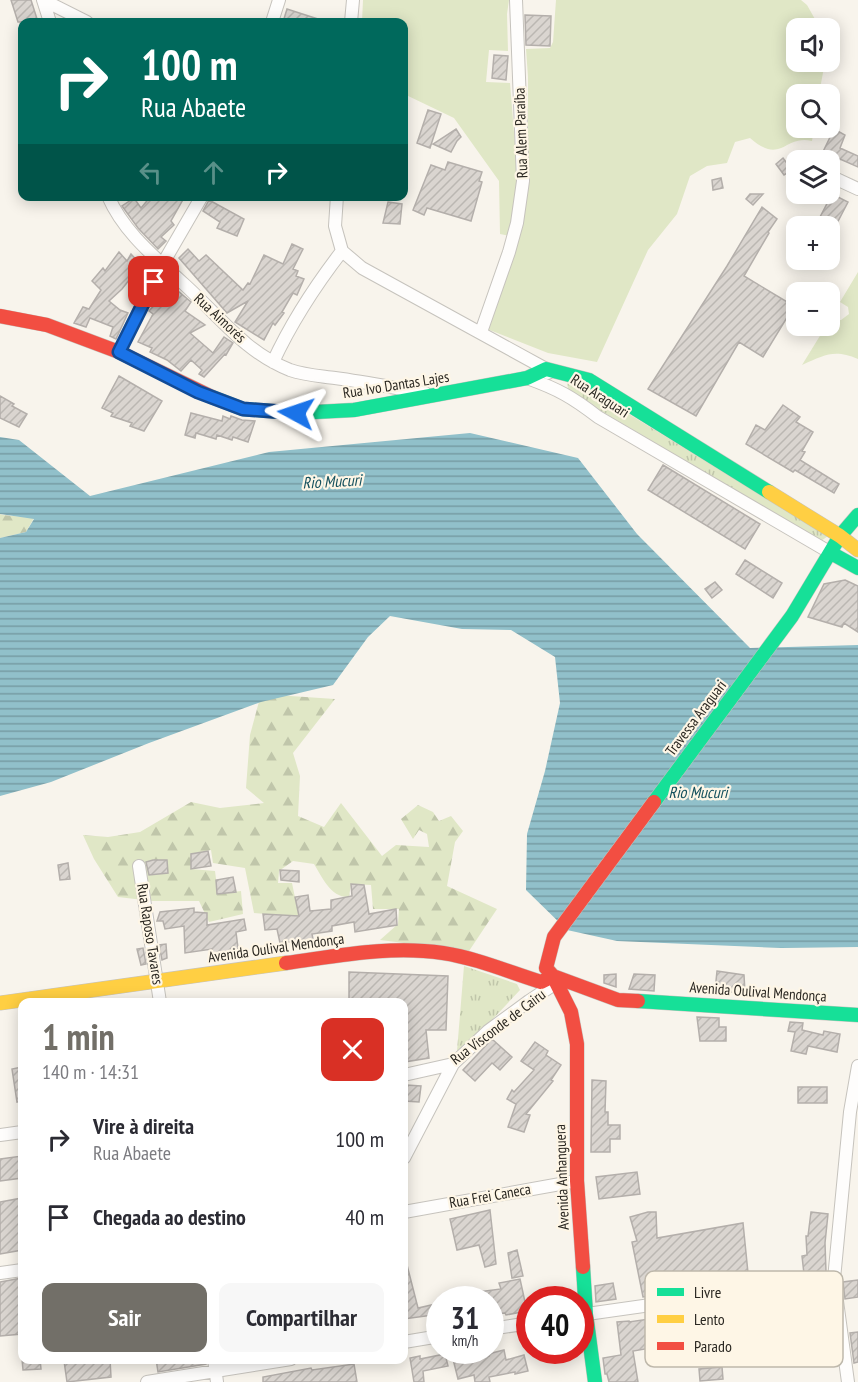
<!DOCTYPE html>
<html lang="pt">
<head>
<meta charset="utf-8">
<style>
  :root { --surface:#fff; --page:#f7f7f7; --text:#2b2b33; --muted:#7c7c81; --accent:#726f68 }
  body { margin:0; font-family:"PT Sans Narrow",sans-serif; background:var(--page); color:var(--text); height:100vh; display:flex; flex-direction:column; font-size:22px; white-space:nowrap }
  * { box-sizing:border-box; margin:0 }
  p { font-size:20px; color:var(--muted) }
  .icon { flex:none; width:33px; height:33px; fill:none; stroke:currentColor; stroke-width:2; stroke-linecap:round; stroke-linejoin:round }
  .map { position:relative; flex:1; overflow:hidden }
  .side { position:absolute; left:18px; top:998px; width:390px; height:366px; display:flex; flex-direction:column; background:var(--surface); border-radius:12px; box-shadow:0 3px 15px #0003 }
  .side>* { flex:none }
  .banner { position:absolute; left:18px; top:18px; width:390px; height:183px; border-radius:12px; box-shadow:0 3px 15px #0003; background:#00695c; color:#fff; overflow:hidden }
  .controls { position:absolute; left:786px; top:18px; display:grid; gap:12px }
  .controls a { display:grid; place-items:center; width:54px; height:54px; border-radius:12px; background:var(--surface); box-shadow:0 3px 15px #0003; font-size:30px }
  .speed { position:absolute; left:426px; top:1286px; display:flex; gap:12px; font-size:30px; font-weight:700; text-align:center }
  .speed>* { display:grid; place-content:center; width:78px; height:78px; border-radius:50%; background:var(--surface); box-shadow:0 3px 15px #0003; line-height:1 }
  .speed small { font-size:15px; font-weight:400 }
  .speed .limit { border:9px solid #d22; background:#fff; color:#111 }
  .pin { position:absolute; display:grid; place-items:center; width:51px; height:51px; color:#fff; margin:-26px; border-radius:12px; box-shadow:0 3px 9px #0006 }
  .me { position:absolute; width:66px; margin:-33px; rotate:275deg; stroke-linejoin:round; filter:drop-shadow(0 0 4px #0008) }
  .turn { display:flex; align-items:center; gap:21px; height:126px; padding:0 24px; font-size:27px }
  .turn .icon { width:78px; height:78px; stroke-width:2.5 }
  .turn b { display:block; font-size:42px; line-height:51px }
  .lanes { display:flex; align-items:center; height:57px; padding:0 24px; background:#0003; justify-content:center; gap:30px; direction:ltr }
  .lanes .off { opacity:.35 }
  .round { display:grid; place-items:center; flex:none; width:63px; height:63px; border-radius:12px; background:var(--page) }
  .summary { display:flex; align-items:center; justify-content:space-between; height:102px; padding:0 24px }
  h1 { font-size:36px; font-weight:700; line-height:45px; color:var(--accent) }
  .button { display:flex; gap:12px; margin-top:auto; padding:12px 24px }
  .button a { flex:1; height:69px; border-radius:12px; background:var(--accent); color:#fff; font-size:24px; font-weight:700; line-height:69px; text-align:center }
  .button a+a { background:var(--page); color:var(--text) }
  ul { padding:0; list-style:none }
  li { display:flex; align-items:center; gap:18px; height:78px; padding:0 24px }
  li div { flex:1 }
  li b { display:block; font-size:22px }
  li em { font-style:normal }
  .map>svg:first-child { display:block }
</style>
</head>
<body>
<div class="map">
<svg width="858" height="1382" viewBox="0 0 858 1382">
  <defs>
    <pattern id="forest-firs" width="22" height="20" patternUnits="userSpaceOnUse" patternTransform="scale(1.5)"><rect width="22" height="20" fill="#e0e7c6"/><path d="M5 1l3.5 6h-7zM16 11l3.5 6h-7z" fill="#c0c6aa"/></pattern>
    <pattern id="park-tufts" width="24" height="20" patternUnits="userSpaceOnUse" patternTransform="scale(1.5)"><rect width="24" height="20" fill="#e0e7c6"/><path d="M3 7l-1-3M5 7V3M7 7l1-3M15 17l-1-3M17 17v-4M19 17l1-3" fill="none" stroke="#c0c6aa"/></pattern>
    <pattern id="water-rules" width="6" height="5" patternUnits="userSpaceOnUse" patternTransform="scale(1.5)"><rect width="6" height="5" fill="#91c0ca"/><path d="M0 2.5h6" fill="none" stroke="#779ca4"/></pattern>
    <pattern id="building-hatch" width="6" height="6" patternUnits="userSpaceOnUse" patternTransform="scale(1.5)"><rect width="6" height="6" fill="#dad5d0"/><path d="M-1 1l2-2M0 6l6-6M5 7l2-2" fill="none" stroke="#bbb7b2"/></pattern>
  </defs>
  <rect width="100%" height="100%" fill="#f8f4ec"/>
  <!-- green -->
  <path fill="#e0e7c6" d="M363,0H509L507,14L508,51L489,50L486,82L510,83L518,182L510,236L500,234L499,181L454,118L404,94V22H362Z
    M556,0H801L807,5L820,28H796V62H825L819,94H796V128H814L812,141C784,134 782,166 750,138L735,142L727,163L707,166L690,176L677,214L648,250L597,362L548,353L487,329L523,226L528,181V77L526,49L550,48L553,42Z
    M858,272V359C834,349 825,355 802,365L826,326H830V320H841L849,314L848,307L840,302Z"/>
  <!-- forest -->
  <path fill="url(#forest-firs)" d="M0,514L3,515L34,518L26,532L0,538Z
    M261,694L335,699L293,753L300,776L298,816L324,827L341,803L382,856L396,845L429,847L427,834L419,830L413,839L401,819L418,805L433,812L439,821L451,816L463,831L455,842L447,886L497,909L469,951L380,940L398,924L399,909H373L371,885L351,884L349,897C331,898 322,877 314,864L293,861L279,871L278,883H292L299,917L254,913L245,868L213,863L211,850L192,854L191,869L215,871L218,894L241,891L243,914L209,922L199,901H152L118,897L94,859L83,835L108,837L140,832L191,802L220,808L264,803L246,788L250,735Z"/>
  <!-- park -->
  <path fill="url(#park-tufts)" d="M570,382L578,383L828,536L821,541L569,392L567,384Z
    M464,966L517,984L520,990L478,1035L457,1051Z"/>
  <!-- water -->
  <path fill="url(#water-rules)" d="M470,433L578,458L637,534L750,648L858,645V947L781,948L617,941L567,930L526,890L527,834L545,771L560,703L555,657L511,630L462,629L390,616L368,637L333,685L261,702L149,743L51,782L0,796V538L26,532L34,519L0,514V437L19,440L90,496L269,452Z"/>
  <!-- building -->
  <path fill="url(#building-hatch)" stroke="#b4afab" stroke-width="1.5" d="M11,0H31L38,22H18Z
    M287,9L321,20L320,22H283Z
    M525,15L551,16L550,46L526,45Z
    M494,55L508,56L506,80L492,78Z
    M428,110L441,114L430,148L417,143Z
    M456,129L461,137L457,141L451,152L433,144Z
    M834,129L845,135L840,148L858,156V167L840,159L834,169L830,168V160H819Z
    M783,158L792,170L784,175L776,164Z
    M448,162L482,172L479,181L482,182L471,221L427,208L424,215L413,210L431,165L445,170Z
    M721,178L723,188L713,190L712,180Z
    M750,194H763L753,205L746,199Z
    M832,194L848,202L835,227L819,219Z
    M151,196H185L171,221L174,225L161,237L166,241L158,249L138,228L122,206L134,198L141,208Z
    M209,200L244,219L237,236L217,228L220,222L203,211Z
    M388,202L402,204L400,224L383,223Z
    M762,207L777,219L768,232L769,233L744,276L794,306L763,357L739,342L696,416L648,389L727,266Z
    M292,244L303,249L293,269L298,271L296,276L304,279L297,295L293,293L282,312L284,313L275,325L273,323L264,340L235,322L248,301L227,313L179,258L188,249L199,261L206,255L243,290L248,283L250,284L264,255L283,264Z
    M119,252L127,261L131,254L141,265L122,289L109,301L120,310L128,313L116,339L110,336L113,327L90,318L86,327L74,323L83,307L89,309L101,290L92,281L103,268L105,271Z
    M172,286L191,302L185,311L205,325L190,333L213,353L224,337L233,343L226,355L225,354L204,377L199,374L202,370L191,360L181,371L167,360L150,352L152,348L138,342L153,314L149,311Z
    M119,376L162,401L144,431L130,426L132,423L111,416L113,413L102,408Z
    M0,396L14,404L12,406L27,414L19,427L0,418Z
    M783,405L800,417L796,422L813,432L802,451L805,452L800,460L839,484L834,493L795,470L793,472L746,444L756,425L765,430Z
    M191,413L222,421L223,416L230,419L231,416L242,420L255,421L248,442L233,437L232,440L217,435L216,439L196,433L195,438L185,435Z
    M663,465L760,524L745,549L648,490Z
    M745,560L782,583L773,598L736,574Z
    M845,580L858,586V632L844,623L842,627L808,617L824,584Z
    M715,582L722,590L712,598L705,589Z
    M208,851L211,866L191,869V854Z
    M153,860H167L168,873L149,875L146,862Z
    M68,863L70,879L60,880L58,865Z
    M280,870L299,871V882L281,880Z
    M233,877L236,892L217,894L216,880Z
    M351,884L364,885L369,914L396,909L397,925L355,932L354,922L332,926V931L312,934L313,939L280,943L277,929L265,930L263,914L299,916L295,897L308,895L310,911L331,909V900L352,896Z
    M194,908V912L207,913V925L244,919L246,930L236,932L239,956L228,958L227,954L213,955L212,949L185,953L184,926L165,929L163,921H157L160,912Z
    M166,944L167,958L162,960L159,945Z
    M143,948L146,964L141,965L137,949Z
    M717,971L744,975L745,993L715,991Z
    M349,972L448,976L446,1030H426L429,1058L404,1062V1002H349Z
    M616,974V987L604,983V975Z
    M634,974L655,975L654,991L629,989Z
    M697,1017L719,1018V1027H726V1041H700Z
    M790,1022L803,1023L802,1030L823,1035L824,1031L840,1034L837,1052L808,1046L806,1054L791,1051L795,1032L788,1031Z
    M492,1039L512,1057L500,1070L492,1063L475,1081L463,1070Z
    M535,1042L548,1051L546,1055L561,1065L551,1080L553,1081L526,1114L530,1115L524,1132L508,1127L516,1104L507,1099L512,1090L514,1092L534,1070L521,1061Z
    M22,1067V1101L17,1102L12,1069Z
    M592,1080L606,1081L605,1112H608V1125H620V1139H610V1152H591Z
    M406,1085L421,1086L419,1102L404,1101Z
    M798,1087H827V1103H798Z
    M22,1156V1178L0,1181V1159Z
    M637,1172L640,1194L599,1199L596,1177Z
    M22,1198V1250L0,1254V1202Z
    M490,1210L496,1264L485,1267L479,1245L457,1250L450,1219Z
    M648,1212H656L657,1238L743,1223L749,1283L643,1297L632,1242L637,1241L630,1217Z
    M811,1212L828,1214L825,1243L826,1272L804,1274L802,1256L807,1255L806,1236H808Z
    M517,1250L523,1276L512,1278L508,1253Z
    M407,1265L418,1308L440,1303V1314L404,1319V1266Z
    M22,1278V1334L0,1336V1282Z
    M520,1279L527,1311L506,1315L505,1313L490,1314V1299H472L471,1293L501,1289L499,1283Z
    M858,1280V1297L845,1299L843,1282Z
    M613,1283L616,1299L596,1302L595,1286Z
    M649,1319L651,1329L648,1330L651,1348L633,1351L638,1382H609L607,1374H605L603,1358L621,1355L617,1322L629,1321V1322Z
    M858,1332V1362L854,1363L850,1333Z
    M504,1350L506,1360L524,1355L528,1371L515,1374V1372L489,1377L490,1382H475L474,1375L458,1379L453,1359L464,1357V1358L489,1356L488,1354Z
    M445,1354L448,1366L423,1371L424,1382H414L410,1358L420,1356V1359Z
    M22,1359H40L41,1369L23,1370Z
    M78,1359H110L111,1377L67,1382L64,1361Z
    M156,1359H206V1364L158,1372Z
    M354,1364L357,1382H263V1377L311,1368L312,1370Z
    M722,1367L723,1379L700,1381L699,1369Z"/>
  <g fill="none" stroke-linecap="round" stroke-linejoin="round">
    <defs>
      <path id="street" d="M43,0L87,22
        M43,0L50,22
        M272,22L279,0
        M351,22L353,0
        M830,176L858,189
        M108,196C124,233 156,258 185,285C220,317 245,352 290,370C304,375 321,376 335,378C365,382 395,388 425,393
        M337,196L335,226L342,251L362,268L546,369L548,373
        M481,332L509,252L517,223L523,181L516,0
        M119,352L162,265L202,196
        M273,362C292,321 315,286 342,251
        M527,378C558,389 572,397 598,417L831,553
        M139,866L160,1002
        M404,1075L453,1064L488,1031L529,1001L556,983
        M0,1135L22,1132
        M404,1158L453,1064
        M404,1212L577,1181
        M0,1273L22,1270
        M580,1315L834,1279
        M490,1329L530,1323
        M404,1342L440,1336
        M214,1359L217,1382
        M147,1382L291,1359
        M848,1382L834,1279L850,1112L858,1066"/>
      <path id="fast" d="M212,397L243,409L296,413L354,410L527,378L546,369L589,380L769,492
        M831,553L858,568
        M654,802L792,616L840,536L858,515
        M638,1001L858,1015
        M583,1267L586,1314L595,1382"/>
      <path id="slow" d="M769,492L840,536L858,550
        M0,1003L286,963"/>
      <path id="jam" d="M0,316L47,325L119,352L212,397
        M286,963C338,956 390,945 443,953C476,958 509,972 541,982L553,976
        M553,976L571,1012L577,1044V1181L583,1267
        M638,1001L618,1000L553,976L546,968L554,937L654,802"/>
    </defs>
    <!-- street casing -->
    <use href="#street" stroke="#c6c3bd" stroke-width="14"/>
    <!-- fast casing -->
    <use href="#fast" stroke="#c6c3bd" stroke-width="15"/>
    <!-- slow casing -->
    <use href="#slow" stroke="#c6c3bd" stroke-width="15"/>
    <!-- jam casing -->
    <use href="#jam" stroke="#c6c3bd" stroke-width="15"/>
    <!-- street -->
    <use href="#street" stroke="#fefdfc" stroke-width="12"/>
    <!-- fast -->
    <use href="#fast" stroke="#16e098" stroke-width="14"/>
    <!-- slow -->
    <use href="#slow" stroke="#ffcf43" stroke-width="14"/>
    <!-- jam -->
    <use href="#jam" stroke="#f24e42" stroke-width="14"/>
  </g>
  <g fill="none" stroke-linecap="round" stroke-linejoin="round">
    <defs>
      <path id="route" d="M154,282L119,352L198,392L243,409L296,413"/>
    </defs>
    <!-- route casing -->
    <use href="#route" stroke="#114b97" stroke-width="15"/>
    <!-- route -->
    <use href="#route" stroke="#1a73e8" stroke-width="10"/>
  </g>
  <g text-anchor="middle" stroke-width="4.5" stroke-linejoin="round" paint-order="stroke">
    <!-- street labels -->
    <g font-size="15" fill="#2a2721" stroke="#fef6e6">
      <text transform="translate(521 133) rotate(-92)" y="5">Rua Alem Paraíba</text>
      <text transform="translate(220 318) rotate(43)" y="5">Rua Aimorés</text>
      <text transform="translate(396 385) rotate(-9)" y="5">Rua Ivo Dantas Lajes</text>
      <text transform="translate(600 396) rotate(33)" y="5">Rua Araguari</text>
      <text transform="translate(696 718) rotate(-53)" y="5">Travessa Araguari</text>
      <text transform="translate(150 934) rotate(81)" y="5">Rua Raposo Tavares</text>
      <text transform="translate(276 948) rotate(-8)" y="5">Avenida Oulival Mendonça</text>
      <text transform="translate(758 992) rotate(4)" y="5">Avenida Oulival Mendonça</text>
      <text transform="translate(498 1027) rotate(-37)" y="5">Rua Visconde de Cairu</text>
      <text transform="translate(562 1177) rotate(-92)" y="5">Avenida Anhanguera</text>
      <text transform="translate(490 1196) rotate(-10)" y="5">Rua Frei Caneca</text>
    </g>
    <!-- water labels -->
    <g font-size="16" font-style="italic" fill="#14505d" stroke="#fef6e6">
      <text transform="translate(332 481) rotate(-3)" y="6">Rio Mucuri</text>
      <text x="698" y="798">Rio Mucuri</text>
    </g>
  </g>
  <!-- legend -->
  <rect x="645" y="1271" width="198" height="96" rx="9" fill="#fef6e6" stroke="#beb8ab" stroke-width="1.5"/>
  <rect x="657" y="1288" width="27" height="8" fill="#16e098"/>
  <rect x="657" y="1315" width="27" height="8" fill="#ffcf43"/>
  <rect x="657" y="1342" width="27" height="8" fill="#f24e42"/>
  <g font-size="16" fill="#2a2721">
    <text x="694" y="1298">Livre</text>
    <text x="694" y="1325">Lento</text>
    <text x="694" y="1352">Parado</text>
  </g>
</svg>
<div class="controls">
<a><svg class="icon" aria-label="sound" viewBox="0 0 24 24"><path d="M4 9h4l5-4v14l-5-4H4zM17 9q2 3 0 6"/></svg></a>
<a><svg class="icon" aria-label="search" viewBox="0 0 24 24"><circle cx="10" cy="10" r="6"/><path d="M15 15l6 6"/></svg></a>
<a><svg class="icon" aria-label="layers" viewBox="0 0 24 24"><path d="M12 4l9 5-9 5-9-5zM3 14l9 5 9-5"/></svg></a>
<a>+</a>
<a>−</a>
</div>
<div class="speed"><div>31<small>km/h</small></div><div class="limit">40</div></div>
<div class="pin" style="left:154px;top:282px;background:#d93025"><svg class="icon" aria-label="arrive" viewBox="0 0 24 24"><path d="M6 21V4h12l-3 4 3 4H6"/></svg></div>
<svg class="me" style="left:296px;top:413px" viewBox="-20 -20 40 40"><path d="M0-17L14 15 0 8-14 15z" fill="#1a73e8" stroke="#fff" stroke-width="4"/></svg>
<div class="banner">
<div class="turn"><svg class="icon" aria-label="right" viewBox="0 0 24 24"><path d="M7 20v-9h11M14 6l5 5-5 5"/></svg><div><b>100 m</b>Rua Abaete</div></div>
<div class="lanes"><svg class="icon off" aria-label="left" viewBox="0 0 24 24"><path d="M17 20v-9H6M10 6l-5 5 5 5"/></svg><svg class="icon off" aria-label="ahead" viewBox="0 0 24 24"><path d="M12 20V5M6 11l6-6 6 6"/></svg><svg class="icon" aria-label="right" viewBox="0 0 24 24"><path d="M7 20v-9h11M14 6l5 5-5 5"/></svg></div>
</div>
<section class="side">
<div class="summary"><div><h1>1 min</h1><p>140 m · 14:31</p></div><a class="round" style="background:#d93025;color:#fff"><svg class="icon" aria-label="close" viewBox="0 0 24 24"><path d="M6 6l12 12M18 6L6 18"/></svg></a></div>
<ul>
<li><svg class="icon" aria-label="right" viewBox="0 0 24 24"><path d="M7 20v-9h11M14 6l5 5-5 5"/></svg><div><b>Vire à direita</b><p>Rua Abaete</p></div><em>100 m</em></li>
<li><svg class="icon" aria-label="arrive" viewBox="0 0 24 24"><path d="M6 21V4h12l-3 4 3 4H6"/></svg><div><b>Chegada ao destino</b></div><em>40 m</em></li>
</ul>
<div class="button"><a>Sair</a><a>Compartilhar</a></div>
</section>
</div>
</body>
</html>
